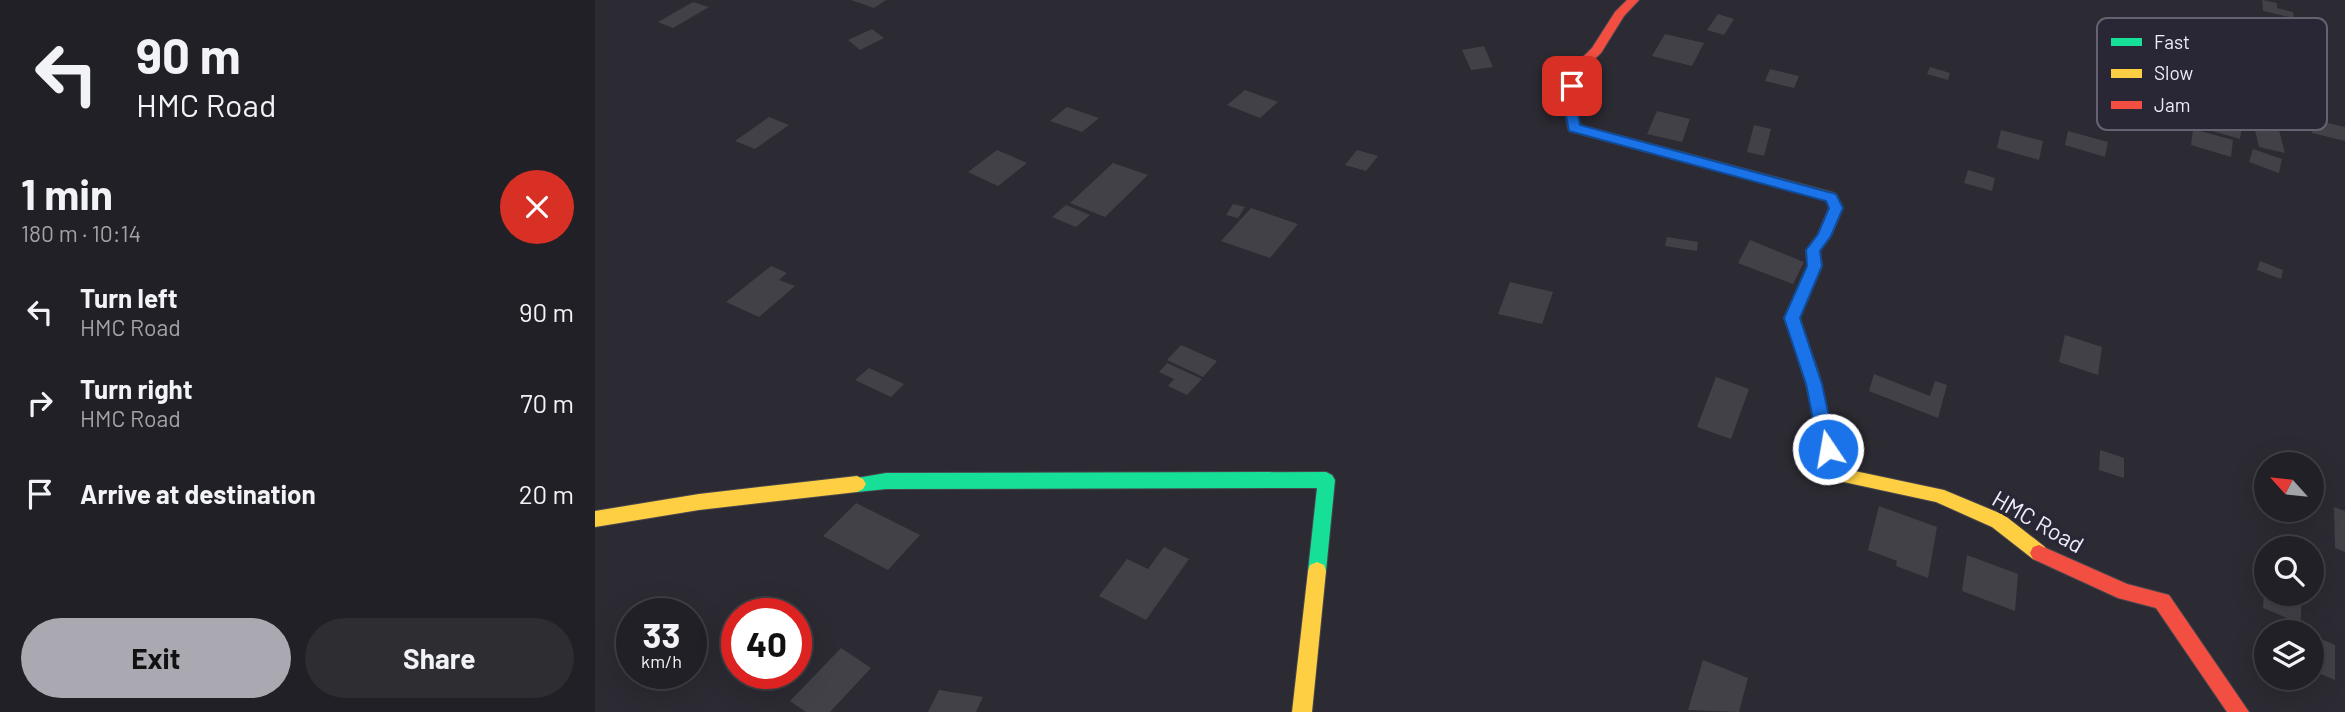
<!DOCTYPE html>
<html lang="en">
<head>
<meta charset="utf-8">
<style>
  :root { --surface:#212026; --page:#2d2d32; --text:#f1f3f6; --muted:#a2a3a7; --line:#3e3e43; --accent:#aaa9b2 }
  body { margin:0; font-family:Barlow,sans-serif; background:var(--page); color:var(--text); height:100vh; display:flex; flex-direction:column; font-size:26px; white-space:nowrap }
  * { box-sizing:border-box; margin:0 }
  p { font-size:23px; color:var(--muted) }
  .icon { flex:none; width:38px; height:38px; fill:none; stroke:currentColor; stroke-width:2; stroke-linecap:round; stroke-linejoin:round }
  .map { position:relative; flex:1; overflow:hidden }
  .panel { display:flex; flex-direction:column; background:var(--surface); width:595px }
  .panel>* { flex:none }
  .top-card { background:#212026; color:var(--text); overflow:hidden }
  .needle { width:46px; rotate:297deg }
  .fabs { position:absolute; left:1659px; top:452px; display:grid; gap:14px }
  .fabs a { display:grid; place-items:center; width:70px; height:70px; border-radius:50%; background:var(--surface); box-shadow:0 7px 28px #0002,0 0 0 2px var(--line); font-size:35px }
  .speed { position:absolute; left:21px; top:598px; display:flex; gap:14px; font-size:35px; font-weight:700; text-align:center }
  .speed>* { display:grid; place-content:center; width:91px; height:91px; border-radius:50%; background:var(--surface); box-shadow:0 7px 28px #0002,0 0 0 2px var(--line); line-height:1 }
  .speed small { font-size:18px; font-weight:400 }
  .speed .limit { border:10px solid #d22; background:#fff; color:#111 }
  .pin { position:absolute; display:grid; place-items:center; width:60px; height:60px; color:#fff; margin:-30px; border-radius:14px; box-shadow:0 4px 10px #0006 }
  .me { position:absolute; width:77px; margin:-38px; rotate:348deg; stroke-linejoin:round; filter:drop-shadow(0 0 5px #0008) }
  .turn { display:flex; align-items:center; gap:24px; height:147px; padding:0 21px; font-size:32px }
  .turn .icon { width:91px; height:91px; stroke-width:2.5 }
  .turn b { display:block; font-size:49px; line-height:60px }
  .round { display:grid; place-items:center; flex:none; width:74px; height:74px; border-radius:37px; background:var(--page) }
  .overview { display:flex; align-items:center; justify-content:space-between; height:119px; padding:0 21px }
  h1 { font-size:42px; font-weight:700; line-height:52px }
  .cta { display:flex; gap:14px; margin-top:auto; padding:14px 21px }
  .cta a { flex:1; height:80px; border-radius:42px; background:var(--accent); color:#111; font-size:28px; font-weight:700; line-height:80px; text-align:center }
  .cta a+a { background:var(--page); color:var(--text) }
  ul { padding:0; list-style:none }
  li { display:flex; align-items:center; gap:21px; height:91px; padding:0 21px }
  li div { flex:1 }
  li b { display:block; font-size:26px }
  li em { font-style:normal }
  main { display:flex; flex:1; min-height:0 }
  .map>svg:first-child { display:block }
</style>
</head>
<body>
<main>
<section class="panel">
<div class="top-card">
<div class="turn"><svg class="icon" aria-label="left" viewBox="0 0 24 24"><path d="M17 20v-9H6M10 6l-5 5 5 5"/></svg><div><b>90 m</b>HMC Road</div></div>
</div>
<div class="overview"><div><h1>1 min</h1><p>180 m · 10:14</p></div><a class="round" style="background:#d93025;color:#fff"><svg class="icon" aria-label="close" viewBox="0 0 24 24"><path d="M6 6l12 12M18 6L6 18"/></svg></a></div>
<ul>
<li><svg class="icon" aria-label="left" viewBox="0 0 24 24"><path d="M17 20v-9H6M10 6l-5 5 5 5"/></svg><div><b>Turn left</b><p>HMC Road</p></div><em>90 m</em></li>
<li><svg class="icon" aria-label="right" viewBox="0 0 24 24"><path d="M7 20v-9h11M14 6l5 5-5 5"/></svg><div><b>Turn right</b><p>HMC Road</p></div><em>70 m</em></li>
<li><svg class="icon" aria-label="arrive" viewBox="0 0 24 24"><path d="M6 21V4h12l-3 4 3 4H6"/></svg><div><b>Arrive at destination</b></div><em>20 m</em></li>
</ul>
<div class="cta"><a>Exit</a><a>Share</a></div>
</section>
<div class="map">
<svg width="1750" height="712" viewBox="0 0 1750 712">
  <rect width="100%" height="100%" fill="#2c2a32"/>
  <!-- building -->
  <path fill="#434148" d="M256,0H291L279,8Z
    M1667,0L1682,3V8L1698,12L1699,18L1668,11Z
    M98,2L114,7L78,28L63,22Z
    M1123,14L1139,19L1129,35L1112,30Z
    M277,29L289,38L265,50L253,40Z
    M1070,34L1109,43L1097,66L1057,56Z
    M889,46L898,67L876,70L867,50Z
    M1335,67L1355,73L1353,80L1332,74Z
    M1175,69L1204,76L1199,88L1170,81Z
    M650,90L683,102L665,118L632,105Z
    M472,107L504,118L487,132L455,121Z
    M1608,107L1648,119L1645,139L1604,127Z
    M1062,111L1095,119L1087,142L1052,134Z
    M174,117L194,125L160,149L140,141Z
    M1715,119L1750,127V141L1717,133Z
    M1159,125L1176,129L1169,156L1152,152Z
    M1659,126L1684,130L1690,153L1664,147Z
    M1598,129L1638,140L1636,157L1596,145Z
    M1406,130L1448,141L1444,160L1402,148Z
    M1473,131L1513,142L1510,157L1470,145Z
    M1658,149L1687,159L1684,173L1654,162Z
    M402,150L432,163L403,186L373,172Z
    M762,150L783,156L771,171L750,165Z
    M518,163L553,175L510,217L475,203Z
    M1373,170L1400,178L1397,191L1369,183Z
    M638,204L650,207L643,218L631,215Z
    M471,205L495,215L481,227L457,217Z
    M656,208L703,224L675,258L626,241Z
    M1072,237L1103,242L1102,251L1070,246Z
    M1155,240L1209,262L1198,284L1143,263Z
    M1665,261L1688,270L1686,279L1662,270Z
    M176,266L192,273L184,280L200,286L164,317L131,302Z
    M915,282L958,292L947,324L903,314Z
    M1470,335L1507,347L1503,375L1464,362Z
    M586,345L622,361L608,377L572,360Z
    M572,363L607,379L592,395L573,386L579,379L564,372Z
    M274,368L309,384L296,397L260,380Z
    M1279,374L1335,396L1340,381L1352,385L1343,418L1274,391Z
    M1121,377L1154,389L1136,439L1102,427Z
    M1505,450L1529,458V478L1504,470Z
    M261,503L325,535L293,570L228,536Z
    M1284,506L1342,527L1333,578L1301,566L1302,561L1273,550Z
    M1739,507L1750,511V552L1740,548Z
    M569,547L594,559L551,620L504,596L532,559L553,569Z
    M1372,555L1423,574L1420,611L1367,591Z
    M1669,593H1696L1707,598L1705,630L1710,632H1691L1692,618L1668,608Z
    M1717,635L1740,645V680L1717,670Z
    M246,648L276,668L235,712H211L195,701Z
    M1108,660L1153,678L1144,712L1093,710Z
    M344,690L388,697L381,712H333Z"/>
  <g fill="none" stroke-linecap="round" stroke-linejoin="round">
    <defs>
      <path id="fast" d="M731,472L737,475L740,480L731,571L729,577L722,580L715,577L713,571L722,488L291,489L262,492L256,489L253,484L256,479L291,473Z"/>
      <path id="slow" d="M1210,351L1216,353C1230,382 1230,415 1241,445C1244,454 1251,462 1255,470L1349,490L1409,515L1450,547L1453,553L1450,559L1444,561L1438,559L1397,527L1341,502L1244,481L1225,449L1211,384L1202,357L1204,353Z
        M262,476L268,479L271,484L268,489L262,492L104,510L0,527V511L104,494Z
        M722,562L729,565L731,571L717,712H697L713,571L715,565Z"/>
      <path id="jam" d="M1032,0H1044L1029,16L1006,53L985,73L980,100L985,125L1236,192L1241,194L1248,208L1236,236L1225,251L1227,266L1205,318L1218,357L1216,361H1204L1189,318L1213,266L1211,250L1223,234L1234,208L1231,200L974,131L973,128L968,100L973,72L997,48L1020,12Z
        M1444,545L1532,584L1574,595L1654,712H1632L1561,608L1523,598L1438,559L1435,553L1438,547Z"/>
    </defs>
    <!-- fast casing -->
    <use href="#fast" stroke="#48474e" stroke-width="2"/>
    <!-- slow casing -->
    <use href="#slow" stroke="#48474e" stroke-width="2"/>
    <!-- jam casing -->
    <use href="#jam" stroke="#48474e" stroke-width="2"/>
    <!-- fast -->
    <use href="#fast" fill="#16e098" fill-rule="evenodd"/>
    <!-- slow -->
    <use href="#slow" fill="#ffcf43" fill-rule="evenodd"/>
    <!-- jam -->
    <use href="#jam" fill="#f24e42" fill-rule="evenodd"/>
  </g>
  <!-- route -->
  <path fill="#1a73e8" stroke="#114b97" stroke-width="2" d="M977,82L983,86L980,100L985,125L1241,194L1248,208L1236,236L1225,251L1227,266L1205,318L1227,384L1241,449L1239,454L1233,456L1227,454L1224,449L1211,384L1189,318L1212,266L1211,250L1223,234L1234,208L1231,201L974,131L968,100L970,86Z"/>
  <g text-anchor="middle" stroke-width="7" stroke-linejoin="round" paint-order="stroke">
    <!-- street labels -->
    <g font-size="23" fill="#eeedf7" stroke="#292736">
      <text transform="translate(1443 522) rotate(30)" y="8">HMC Road</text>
    </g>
  </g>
  <!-- legend -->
  <rect x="1502" y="18" width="230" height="112" rx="10" fill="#292736" stroke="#646270" stroke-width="2"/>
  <rect x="1516" y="38" width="31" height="8" fill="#16e098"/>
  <rect x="1516" y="69" width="31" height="9" fill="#ffcf43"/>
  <rect x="1516" y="101" width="31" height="8" fill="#f24e42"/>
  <g font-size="19" fill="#eeedf7">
    <text x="1559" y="49">Fast</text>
    <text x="1559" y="80">Slow</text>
    <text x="1559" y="112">Jam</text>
  </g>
</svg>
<div class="fabs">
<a><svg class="needle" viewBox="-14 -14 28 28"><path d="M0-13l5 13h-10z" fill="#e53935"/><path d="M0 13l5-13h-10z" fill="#a2a3a7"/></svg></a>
<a><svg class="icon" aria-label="search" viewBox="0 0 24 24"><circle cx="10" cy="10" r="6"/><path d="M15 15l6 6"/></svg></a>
<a><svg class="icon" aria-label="layers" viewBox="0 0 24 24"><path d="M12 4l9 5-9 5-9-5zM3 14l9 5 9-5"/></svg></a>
</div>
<div class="speed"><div>33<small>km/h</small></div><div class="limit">40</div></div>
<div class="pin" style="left:977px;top:86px;background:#d93025"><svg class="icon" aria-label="arrive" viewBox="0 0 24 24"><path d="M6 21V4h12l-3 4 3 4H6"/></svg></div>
<svg class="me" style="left:1233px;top:449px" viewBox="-20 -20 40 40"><circle r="17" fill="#1a73e8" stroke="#fff" stroke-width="3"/><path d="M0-11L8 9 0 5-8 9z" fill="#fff"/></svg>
</div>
</main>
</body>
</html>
